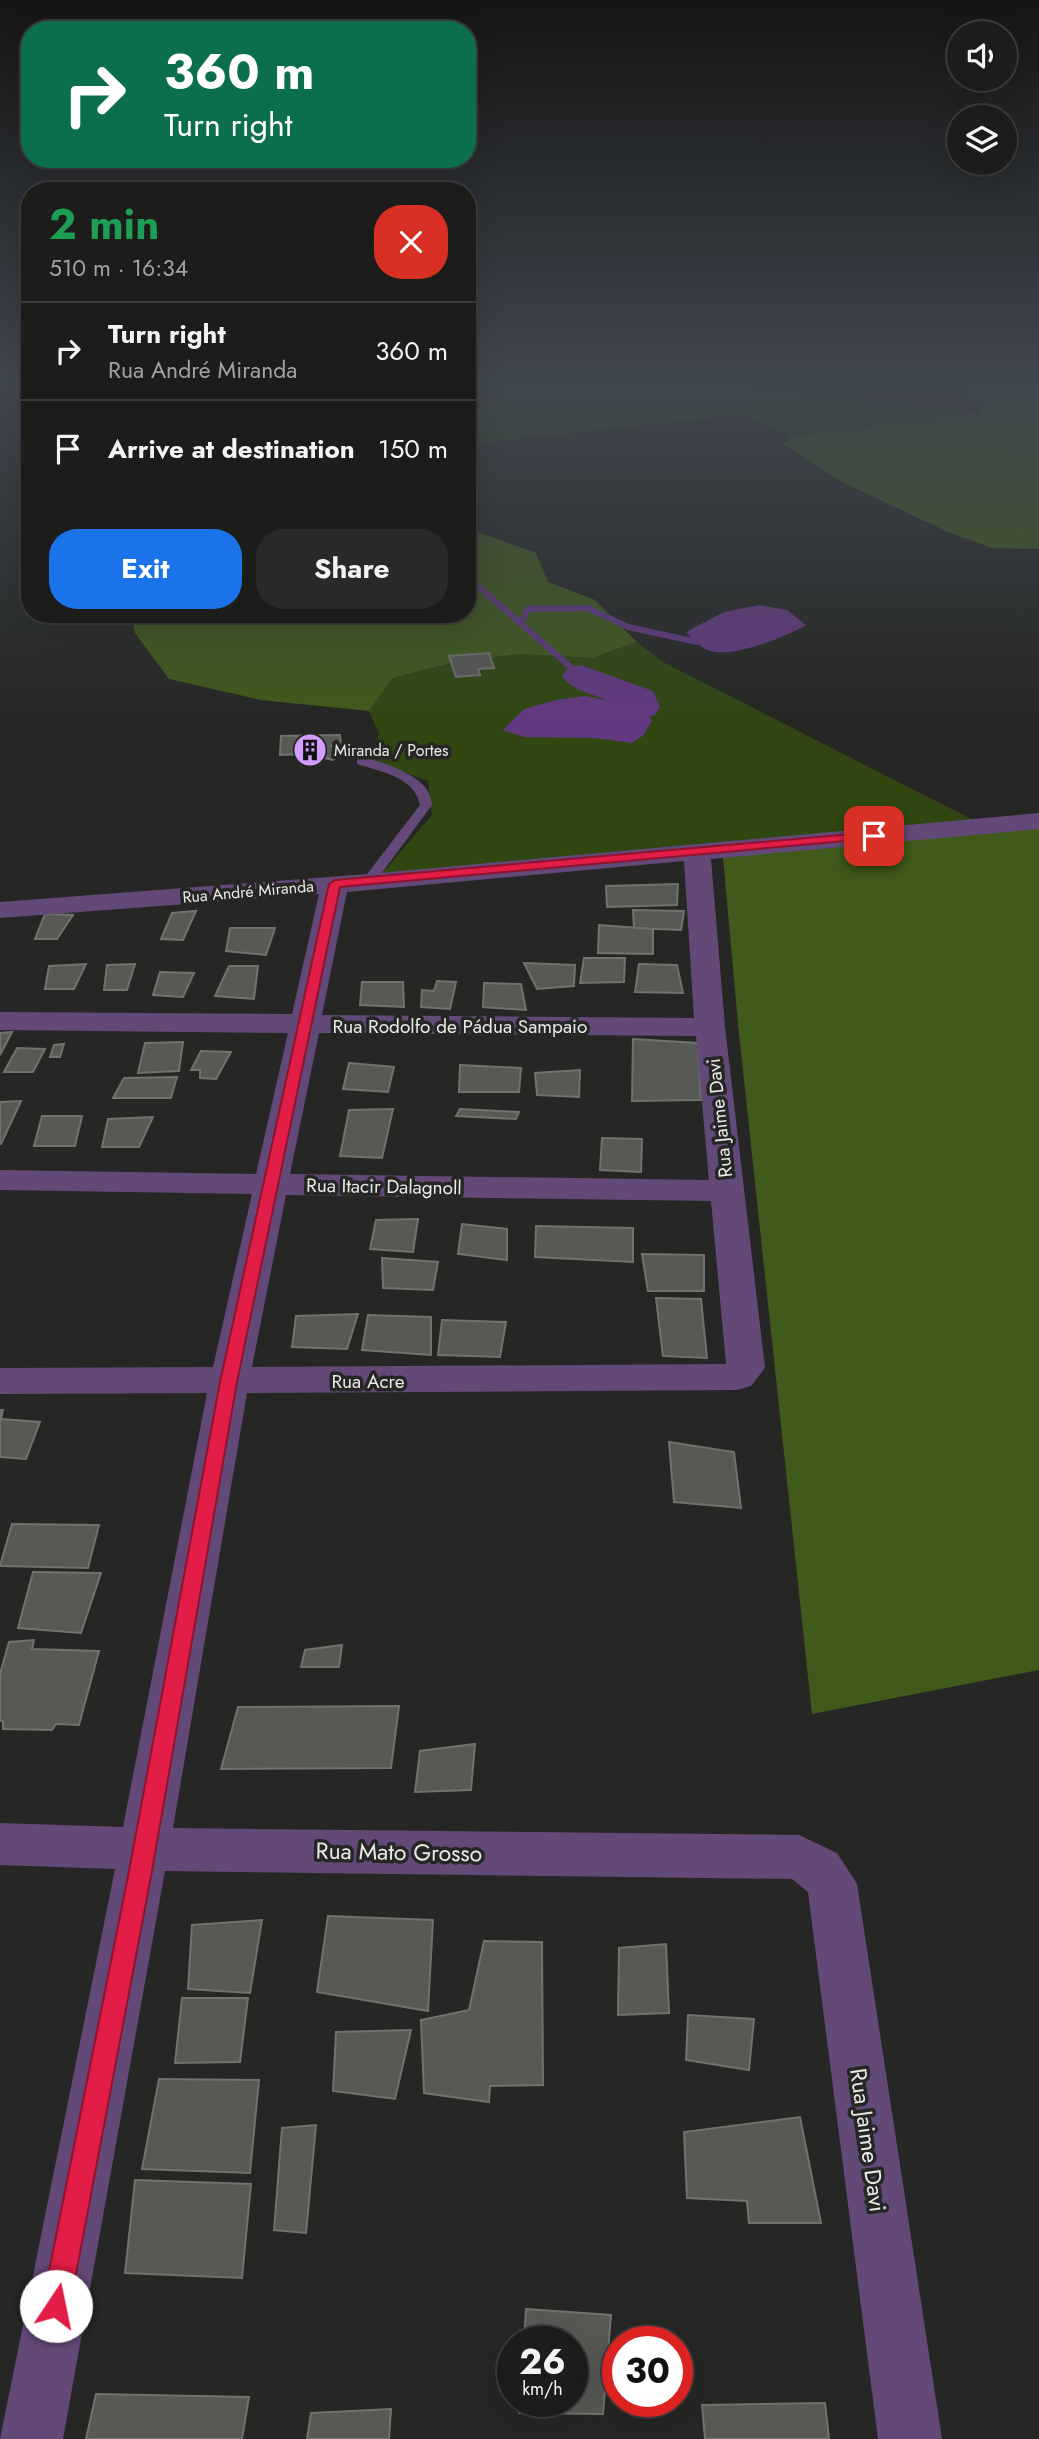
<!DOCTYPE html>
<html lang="en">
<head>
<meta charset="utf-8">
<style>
  :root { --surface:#1c1d1b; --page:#292a28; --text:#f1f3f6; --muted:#a0a2a3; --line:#3a3b3a; --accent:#1a73e8 }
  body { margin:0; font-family:Jost,sans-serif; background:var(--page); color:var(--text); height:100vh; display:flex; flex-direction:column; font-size:26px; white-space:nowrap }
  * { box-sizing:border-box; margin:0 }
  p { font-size:23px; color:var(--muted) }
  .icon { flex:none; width:38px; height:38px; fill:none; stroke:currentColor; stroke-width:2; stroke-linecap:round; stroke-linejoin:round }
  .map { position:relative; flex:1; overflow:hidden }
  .sheet { position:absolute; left:21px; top:182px; width:455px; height:441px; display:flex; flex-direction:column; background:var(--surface); border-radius:28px; box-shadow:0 7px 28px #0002,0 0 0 2px var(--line) }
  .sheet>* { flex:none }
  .hud { position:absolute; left:21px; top:21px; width:455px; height:147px; border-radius:28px; box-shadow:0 7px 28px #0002,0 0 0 2px var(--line); background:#0b6e4f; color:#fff; overflow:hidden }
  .buttons { position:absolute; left:947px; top:21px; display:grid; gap:14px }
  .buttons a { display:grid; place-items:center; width:70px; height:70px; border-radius:50%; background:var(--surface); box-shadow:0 7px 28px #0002,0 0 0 2px var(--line); font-size:35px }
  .speed { position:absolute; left:497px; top:2326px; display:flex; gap:14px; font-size:35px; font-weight:700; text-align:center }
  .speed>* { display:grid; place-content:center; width:91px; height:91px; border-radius:50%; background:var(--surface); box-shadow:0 7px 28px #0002,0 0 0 2px var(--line); line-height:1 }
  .speed small { font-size:18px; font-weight:400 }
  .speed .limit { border:10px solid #d22; background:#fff; color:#111 }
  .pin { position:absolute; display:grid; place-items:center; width:60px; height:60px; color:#fff; margin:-30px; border-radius:14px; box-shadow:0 4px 10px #0006 }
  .me { position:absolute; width:77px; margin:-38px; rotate:11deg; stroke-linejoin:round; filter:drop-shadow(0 0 5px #0008) }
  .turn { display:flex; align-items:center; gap:24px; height:147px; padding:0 28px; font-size:32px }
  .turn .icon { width:91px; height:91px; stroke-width:2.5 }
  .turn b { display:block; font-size:49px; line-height:60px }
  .round { display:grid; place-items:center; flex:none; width:74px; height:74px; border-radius:28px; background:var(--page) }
  .headline { display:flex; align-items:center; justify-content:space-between; height:119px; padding:0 28px }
  h1 { font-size:42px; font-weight:700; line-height:52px; color:#1e9e55 }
  .primary-button { display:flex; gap:14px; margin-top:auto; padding:14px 28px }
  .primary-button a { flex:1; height:80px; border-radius:28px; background:var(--accent); color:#fff; font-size:28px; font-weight:700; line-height:80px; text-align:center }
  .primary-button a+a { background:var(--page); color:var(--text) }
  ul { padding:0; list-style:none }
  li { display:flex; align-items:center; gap:21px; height:98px; padding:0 28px; border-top:2px solid var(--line) }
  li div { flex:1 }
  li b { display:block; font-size:26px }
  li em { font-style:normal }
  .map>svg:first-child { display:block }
</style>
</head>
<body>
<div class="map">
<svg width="1039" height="2439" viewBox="0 0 1039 2439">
  <rect width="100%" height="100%" fill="#262724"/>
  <!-- green -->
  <path fill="#304712" d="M467,378H686L980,414L792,437L743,415L467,444Z
    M637,642L663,662L975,821L379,877L432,815L428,781L371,760L379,734L369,711L393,678L451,663L521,654L592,658Z"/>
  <!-- forest -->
  <path fill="#3f5a1b" d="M973,378H1039V549L992,548L946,531L842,482L783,444L792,437L980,414L983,406L968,396V380Z
    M467,528L536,553L548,582L595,600L637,642L592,658L520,654L451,663L393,678L369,711L261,700L169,679L135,633L132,614H467Z
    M1039,815V1670L812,1714L738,1024L722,846Z"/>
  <!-- water -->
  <path fill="#623980" d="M759,605L787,610L806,625C786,637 729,660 707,650C700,647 692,638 686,632L724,612Z
    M586,696L641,707L652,720L644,735L632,743L595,738L524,737L503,730L524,709L556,700Z"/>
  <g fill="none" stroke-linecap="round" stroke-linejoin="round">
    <!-- stream -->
    <path stroke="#623980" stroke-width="6" d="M478,586L581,676
      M521,623L528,609L588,608L628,627L697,642"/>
    <!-- river -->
    <path fill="#623980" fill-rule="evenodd" d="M581,665L653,691L660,707L655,715L641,719L627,715C612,693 577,698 562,676L568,668Z"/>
  </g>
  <!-- building -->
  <path fill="#575955" stroke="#70726e" stroke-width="2" d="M489,653L494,668L478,669L480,675L456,677L449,656Z
    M340,735L341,744L332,746L345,753L333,760L307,754L280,755L281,736Z
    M678,884L677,905L607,907L606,886Z
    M633,910L684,911L681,930L634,928Z
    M196,911L183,940L161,939L172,913Z
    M45,914L73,915L57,939H35Z
    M599,925L653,929V954L598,953Z
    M230,928H275L266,955L226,951Z
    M584,958H625L624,982L580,983Z
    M524,963L575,965L574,986L537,989Z
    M86,964L74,989H45L49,966Z
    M135,964L127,990H104L107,965Z
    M639,964L677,965L683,993L635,992Z
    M229,966H258L254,999L215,996Z
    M160,972L194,973L183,997L153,995Z
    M437,981L456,982L450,1009L421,1007L422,990L434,991Z
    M362,982H403L404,1007L360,1005Z
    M484,983L521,984L526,1010L483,1007Z
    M12,1032L0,1055V1033Z
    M633,1039L698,1043L701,1100L632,1101Z
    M183,1042L179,1071L138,1073L145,1043Z
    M64,1044L60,1057H50L54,1045Z
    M17,1048L45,1049L33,1072H4Z
    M201,1051L231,1052L216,1079L200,1078V1070H191Z
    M349,1063L394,1067L388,1092L343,1089Z
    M460,1065L521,1068L519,1092H459Z
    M580,1070L579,1097L537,1095L535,1073Z
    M177,1077L171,1098H113L124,1078Z
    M21,1101L1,1144H0V1102Z
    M393,1109L382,1158L340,1156L349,1110Z
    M460,1109L519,1112L516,1119L456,1116Z
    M42,1116H82L75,1146H34Z
    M153,1117L139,1147H102L108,1119Z
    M602,1138L642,1139L641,1172L600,1170Z
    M418,1219L413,1252L370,1249L376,1220Z
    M462,1224L507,1229V1260L458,1254Z
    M536,1226L633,1228V1262L535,1257Z
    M642,1254L704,1255V1291H648Z
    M382,1258L438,1262L433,1290L383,1288Z
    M656,1298L701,1299L707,1358L663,1356Z
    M358,1314L347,1349L292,1347L296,1316Z
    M368,1315L431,1317V1355L362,1350Z
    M442,1320L506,1322L500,1357L438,1355Z
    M0,1410H3L1,1419L40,1422L26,1459L0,1457Z
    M669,1442L734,1452L741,1508L674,1502Z
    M12,1524L99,1525L88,1568L0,1566Z
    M33,1572L101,1573L81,1633L18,1628Z
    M34,1640L32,1649L99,1651L79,1725L56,1724L52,1730L3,1729V1721H0V1674L9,1642Z
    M342,1645L339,1667H301L305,1650Z
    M399,1706L391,1768L221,1769L238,1707Z
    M475,1744L471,1790L415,1792L420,1751Z
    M328,1916L433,1920L428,2011L317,1992Z
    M262,1920L250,1993L188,1989L192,1925Z
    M484,1941L542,1942L543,2085L490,2086L489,2102L424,2093L421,2020L469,2010Z
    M666,1944L669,2013L618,2015L619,1948Z
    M182,1998H248L240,2062L175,2063Z
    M688,2015L754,2019L749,2070L686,2060Z
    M411,2030L395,2099L333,2091L336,2032Z
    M159,2079L259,2080L250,2173L142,2169Z
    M800,2117L821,2223H749L747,2201L687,2198L684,2132Z
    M316,2125L306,2233L274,2230L282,2128Z
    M135,2180L251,2184L242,2278L125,2273Z
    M526,2309L611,2315L603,2414L519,2413L520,2401H572V2342H524Z
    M96,2394L249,2397L242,2439H86Z
    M825,2403L829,2439H705L702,2405Z
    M391,2409L389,2439H307L311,2413Z"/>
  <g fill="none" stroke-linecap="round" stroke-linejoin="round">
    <!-- service -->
    <path fill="#634978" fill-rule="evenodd" d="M357,758C372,756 413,773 423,785C429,791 431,797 432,805L373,885L368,886L361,882L420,805C414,776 381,772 357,764Z"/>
    <!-- minor -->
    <path fill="#634978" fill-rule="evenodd" d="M1039,813V829L711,859L725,1027L765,1368L751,1386L737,1390L247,1393L173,1828L799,1835L837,1853L857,1884L942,2439H878L808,1892L792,1879L165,1871L63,2439H0L115,1869L0,1865V1823L123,1827L207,1393L0,1394V1368L213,1367L252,1194L0,1190V1170L256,1174L288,1033L0,1030V1012L292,1014L319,894L0,918V902L368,874ZM684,861L694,1018L322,1015L347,892ZM319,1033L696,1036L709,1180L290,1174ZM286,1195L711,1201L726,1364L252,1367Z"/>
  </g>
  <!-- sky -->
  <linearGradient id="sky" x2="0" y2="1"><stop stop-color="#151514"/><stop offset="0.53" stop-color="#414750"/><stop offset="1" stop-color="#414750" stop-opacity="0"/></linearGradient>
  <rect width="1039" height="720" fill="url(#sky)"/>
  <!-- route -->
  <path fill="#e11d48" stroke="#92132f" stroke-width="2" d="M874,832L878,833V838L340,887L237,1382L152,1871L70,2306L66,2316L56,2320L46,2316L42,2306L129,1871L220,1382L329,884L335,880Z"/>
  <!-- icons -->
  <defs>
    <symbol id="building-disc" viewBox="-11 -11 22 22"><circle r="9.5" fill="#d29dfd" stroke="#262724"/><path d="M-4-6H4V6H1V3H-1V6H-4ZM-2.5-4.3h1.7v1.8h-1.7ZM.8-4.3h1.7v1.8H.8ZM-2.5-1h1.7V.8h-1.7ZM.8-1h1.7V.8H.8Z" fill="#111"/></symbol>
  </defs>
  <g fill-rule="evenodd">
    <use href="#building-disc" x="291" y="731" width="38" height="38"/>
  </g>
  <g text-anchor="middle" stroke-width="7" stroke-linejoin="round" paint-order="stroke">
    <!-- far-poi labels -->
    <g font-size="16" fill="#e9eae8" stroke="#262724" text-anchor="start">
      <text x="334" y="756">Miranda / Portes</text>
    </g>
    <!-- far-street labels -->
    <g font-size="16" fill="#e9eae8" stroke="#262724">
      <text transform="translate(248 891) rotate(-5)" y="6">Rua André Miranda</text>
    </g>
    <!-- street labels -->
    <g font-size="19" fill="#e9eae8" stroke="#262724">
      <text x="460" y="1033">Rua Rodolfo de Pádua Sampaio</text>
      <text transform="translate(719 1118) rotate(-96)" y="7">Rua Jaime Davi</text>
      <text transform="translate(384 1186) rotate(1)" y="7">Rua Itacir Dalagnoll</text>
      <text x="368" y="1388">Rua Acre</text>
    </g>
    <!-- near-street labels -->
    <g font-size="23" fill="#e9eae8" stroke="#262724">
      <text transform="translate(399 1852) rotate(1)" y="8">Rua Mato Grosso</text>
      <text transform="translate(868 2140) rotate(82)" y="8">Rua Jaime Davi</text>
    </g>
  </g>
</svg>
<div class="buttons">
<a><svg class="icon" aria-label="sound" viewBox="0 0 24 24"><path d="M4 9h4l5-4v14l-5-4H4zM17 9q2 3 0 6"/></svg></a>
<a><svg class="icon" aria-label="layers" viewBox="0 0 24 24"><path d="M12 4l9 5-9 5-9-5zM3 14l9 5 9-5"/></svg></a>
</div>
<div class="speed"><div>26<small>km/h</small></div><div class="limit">30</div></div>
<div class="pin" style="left:874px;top:836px;background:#d93025"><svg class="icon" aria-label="arrive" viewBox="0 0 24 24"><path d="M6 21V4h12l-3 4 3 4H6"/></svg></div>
<svg class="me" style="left:56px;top:2306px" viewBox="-20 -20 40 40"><circle r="19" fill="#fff"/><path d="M0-13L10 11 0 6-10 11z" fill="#e11d48"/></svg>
<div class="hud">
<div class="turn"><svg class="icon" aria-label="right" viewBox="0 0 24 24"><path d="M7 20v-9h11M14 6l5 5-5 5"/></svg><div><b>360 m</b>Turn right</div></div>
</div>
<section class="sheet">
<div class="headline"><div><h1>2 min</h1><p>510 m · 16:34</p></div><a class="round" style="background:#d93025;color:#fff"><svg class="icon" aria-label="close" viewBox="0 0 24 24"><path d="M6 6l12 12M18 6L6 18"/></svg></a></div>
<ul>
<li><svg class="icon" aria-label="right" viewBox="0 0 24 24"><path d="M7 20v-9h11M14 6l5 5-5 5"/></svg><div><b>Turn right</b><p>Rua André Miranda</p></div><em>360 m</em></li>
<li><svg class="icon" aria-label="arrive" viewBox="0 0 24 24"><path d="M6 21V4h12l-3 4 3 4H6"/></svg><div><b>Arrive at destination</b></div><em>150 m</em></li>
</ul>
<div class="primary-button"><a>Exit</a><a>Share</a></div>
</section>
</div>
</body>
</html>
